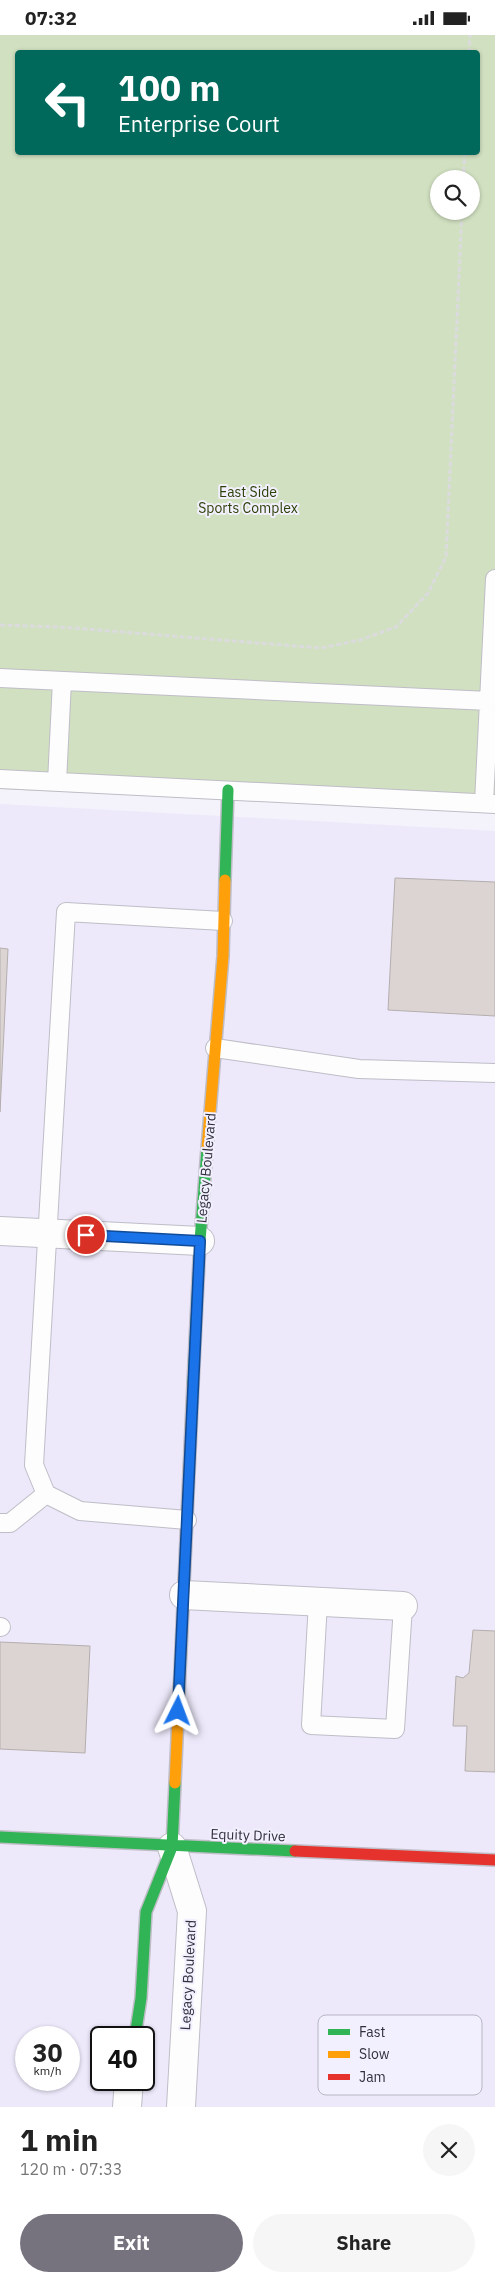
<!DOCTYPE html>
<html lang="en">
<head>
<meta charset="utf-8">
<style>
  :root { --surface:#fff; --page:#f6f6f6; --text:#222; --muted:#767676; --accent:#76737f }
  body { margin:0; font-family:"IBM Plex Sans",sans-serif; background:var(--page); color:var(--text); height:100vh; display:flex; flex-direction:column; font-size:19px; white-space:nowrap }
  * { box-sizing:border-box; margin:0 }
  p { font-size:16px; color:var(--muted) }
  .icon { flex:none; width:28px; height:28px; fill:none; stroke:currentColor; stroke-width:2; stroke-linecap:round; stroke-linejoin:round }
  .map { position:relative; height:2072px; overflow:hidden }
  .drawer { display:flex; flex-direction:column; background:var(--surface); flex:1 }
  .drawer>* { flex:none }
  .hud { position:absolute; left:15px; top:15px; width:465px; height:105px; border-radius:5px; box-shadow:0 1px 4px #0004; background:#00695c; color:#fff; overflow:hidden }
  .buttons { position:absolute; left:430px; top:135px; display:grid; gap:10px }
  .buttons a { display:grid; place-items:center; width:50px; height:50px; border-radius:50%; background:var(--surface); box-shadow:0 1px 4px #0004; font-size:25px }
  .speed { position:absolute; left:15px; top:1991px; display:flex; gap:10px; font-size:25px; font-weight:700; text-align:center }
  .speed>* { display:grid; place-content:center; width:65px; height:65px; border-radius:50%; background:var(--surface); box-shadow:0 1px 4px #0004; line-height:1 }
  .speed small { font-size:12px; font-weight:400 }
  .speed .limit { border:2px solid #111; border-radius:8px; background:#fff; color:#111 }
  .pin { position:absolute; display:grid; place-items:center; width:42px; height:42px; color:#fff; margin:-21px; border:2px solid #fff; border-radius:50%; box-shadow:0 1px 5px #0007 }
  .me { position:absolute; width:55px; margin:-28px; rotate:3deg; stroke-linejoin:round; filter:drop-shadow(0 0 4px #0008) }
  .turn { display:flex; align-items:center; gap:18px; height:105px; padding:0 20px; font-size:22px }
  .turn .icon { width:65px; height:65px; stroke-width:2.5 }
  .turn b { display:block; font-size:35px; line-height:42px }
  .round { display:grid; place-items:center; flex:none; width:52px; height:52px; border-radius:26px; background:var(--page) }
  .overview { display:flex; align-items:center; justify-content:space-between; height:85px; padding:0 20px }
  h1 { font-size:30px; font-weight:800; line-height:38px }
  .primary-button { display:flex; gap:10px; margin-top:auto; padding:10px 20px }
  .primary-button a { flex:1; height:58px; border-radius:30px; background:var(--accent); color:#fff; font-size:20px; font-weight:800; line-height:58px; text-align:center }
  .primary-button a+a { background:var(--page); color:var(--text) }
  .status { display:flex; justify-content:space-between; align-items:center; height:35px; padding:0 25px; background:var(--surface); direction:ltr }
  .status svg { height:14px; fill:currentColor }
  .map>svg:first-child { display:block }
</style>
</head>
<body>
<div class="status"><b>07:32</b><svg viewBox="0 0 49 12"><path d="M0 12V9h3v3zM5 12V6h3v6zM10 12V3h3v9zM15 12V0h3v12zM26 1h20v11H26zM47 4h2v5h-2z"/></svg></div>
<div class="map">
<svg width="495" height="2072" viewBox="0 0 495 2072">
  <rect width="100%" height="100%" fill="#f4f2fa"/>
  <!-- built -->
  <path fill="#ede9fb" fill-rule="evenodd" d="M0,769L495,796V2072H0ZM26,2002H69V2045H26ZM101,2002H144V2045H101Z"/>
  <!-- green -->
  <path fill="#d1e0c1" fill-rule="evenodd" d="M0,0H495V776L0,754ZM18,18H478V118H18ZM439,144H471V176H439Z"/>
  <!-- building -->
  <path fill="#dbd4d3" stroke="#b4aead" d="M395,843L495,847V981L388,975Z
    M0,913L8,914L0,1077Z
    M473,1595L495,1596V1737L465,1736L467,1691H453L456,1641L463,1643L469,1638Z
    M0,1607L90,1611L85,1718L0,1714Z"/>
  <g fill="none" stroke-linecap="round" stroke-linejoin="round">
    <defs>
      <path id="lane" d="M0,643L489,666
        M0,744L495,769
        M57,747L62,646
        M484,768L495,544
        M215,1013L359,1034L495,1038
        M187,1485L80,1476L46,1459L34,1430L66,877L223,886
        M0,1488H10L46,1459
        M318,1567L311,1690L395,1694L403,1571
        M0,1592H1"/>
      <path id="street" d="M0,1196L200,1206
        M184,1560L403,1571
        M172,1812L192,1876L181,2072
        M127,2072L129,2045"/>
      <path id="fast" d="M225,845L228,755
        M193,1349L200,1206L207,1114
        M0,1802L295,1816
        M135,2002L141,1963L146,1877L172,1812L175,1748"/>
      <path id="slow" d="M207,1114L223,921L225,845
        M175,1748L193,1349"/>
      <path id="jam" d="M295,1816L495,1825"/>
    </defs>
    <!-- lane casing -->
    <use href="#lane" stroke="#bfbdc6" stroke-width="20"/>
    <!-- street casing -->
    <use href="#street" stroke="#bfbdc6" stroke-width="30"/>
    <!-- fast casing -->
    <use href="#fast" stroke="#bfbdc6" stroke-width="14"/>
    <!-- slow casing -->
    <use href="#slow" stroke="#bfbdc6" stroke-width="14"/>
    <!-- jam casing -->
    <use href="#jam" stroke="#bfbdc6" stroke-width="14"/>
    <!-- path -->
    <path stroke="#dbdbde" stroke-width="3" stroke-dasharray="5 2.5" stroke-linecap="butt" d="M469,18L470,0
      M463,144L465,118
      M0,590L60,592L321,613L360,605L396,592L428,558L446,522L462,176"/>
    <!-- lane -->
    <use href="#lane" stroke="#fdfdfe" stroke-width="18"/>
    <!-- street -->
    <use href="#street" stroke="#fdfdfe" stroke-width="28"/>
    <!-- fast -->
    <use href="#fast" stroke="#30b455" stroke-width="11"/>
    <!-- slow -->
    <use href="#slow" stroke="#ff9f0a" stroke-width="11"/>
    <!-- jam -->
    <use href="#jam" stroke="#e5322d" stroke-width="11"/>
  </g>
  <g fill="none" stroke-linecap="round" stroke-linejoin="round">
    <defs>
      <path id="route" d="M86,1200L200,1206L178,1676"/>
    </defs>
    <!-- route casing -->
    <use href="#route" stroke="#114b97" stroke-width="12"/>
    <!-- route -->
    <use href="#route" stroke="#1a73e8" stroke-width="9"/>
  </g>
  <g text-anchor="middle" stroke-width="4" stroke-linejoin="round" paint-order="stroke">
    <!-- park labels -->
    <g font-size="14" fill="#2c4106" stroke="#f2effe">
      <text x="248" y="462">East Side<tspan x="248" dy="16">Sports Complex</tspan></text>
    </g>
    <!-- street labels -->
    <g font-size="14" fill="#322f3d" stroke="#f2effe">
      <text transform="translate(206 1133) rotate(-85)" y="5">Legacy Boulevard</text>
      <text transform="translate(248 1800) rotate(2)" y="5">Equity Drive</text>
      <text transform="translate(188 1940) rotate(-87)" y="5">Legacy Boulevard</text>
    </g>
  </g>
  <!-- legend -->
  <rect x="318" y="1980" width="164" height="80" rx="8" fill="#f2effe" stroke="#b8b5c4" stroke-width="1"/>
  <rect x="328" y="1994" width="22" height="6" fill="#30b455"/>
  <rect x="328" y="2016" width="22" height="7" fill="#ff9f0a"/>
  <rect x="328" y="2039" width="22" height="6" fill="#e5322d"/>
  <g font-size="14" fill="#322f3d">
    <text x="359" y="2002">Fast</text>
    <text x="359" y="2024">Slow</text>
    <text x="359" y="2047">Jam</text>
  </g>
</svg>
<div class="buttons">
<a><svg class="icon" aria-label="search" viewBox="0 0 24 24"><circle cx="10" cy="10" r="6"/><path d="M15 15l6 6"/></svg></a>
</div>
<div class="speed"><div>30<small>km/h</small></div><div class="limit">40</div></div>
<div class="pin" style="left:86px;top:1200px;background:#d93025"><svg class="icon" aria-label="arrive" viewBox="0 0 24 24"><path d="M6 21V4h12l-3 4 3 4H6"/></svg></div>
<svg class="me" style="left:178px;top:1676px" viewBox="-20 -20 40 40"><path d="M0-17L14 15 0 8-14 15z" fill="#1a73e8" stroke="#fff" stroke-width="4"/></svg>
<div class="hud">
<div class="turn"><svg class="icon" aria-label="left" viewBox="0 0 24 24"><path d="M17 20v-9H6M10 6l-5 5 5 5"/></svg><div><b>100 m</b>Enterprise Court</div></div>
</div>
</div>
<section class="drawer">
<div class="overview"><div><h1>1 min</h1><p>120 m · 07:33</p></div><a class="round"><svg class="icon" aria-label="close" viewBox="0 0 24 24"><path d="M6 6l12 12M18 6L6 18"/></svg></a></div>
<div class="primary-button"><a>Exit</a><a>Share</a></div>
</section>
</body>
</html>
